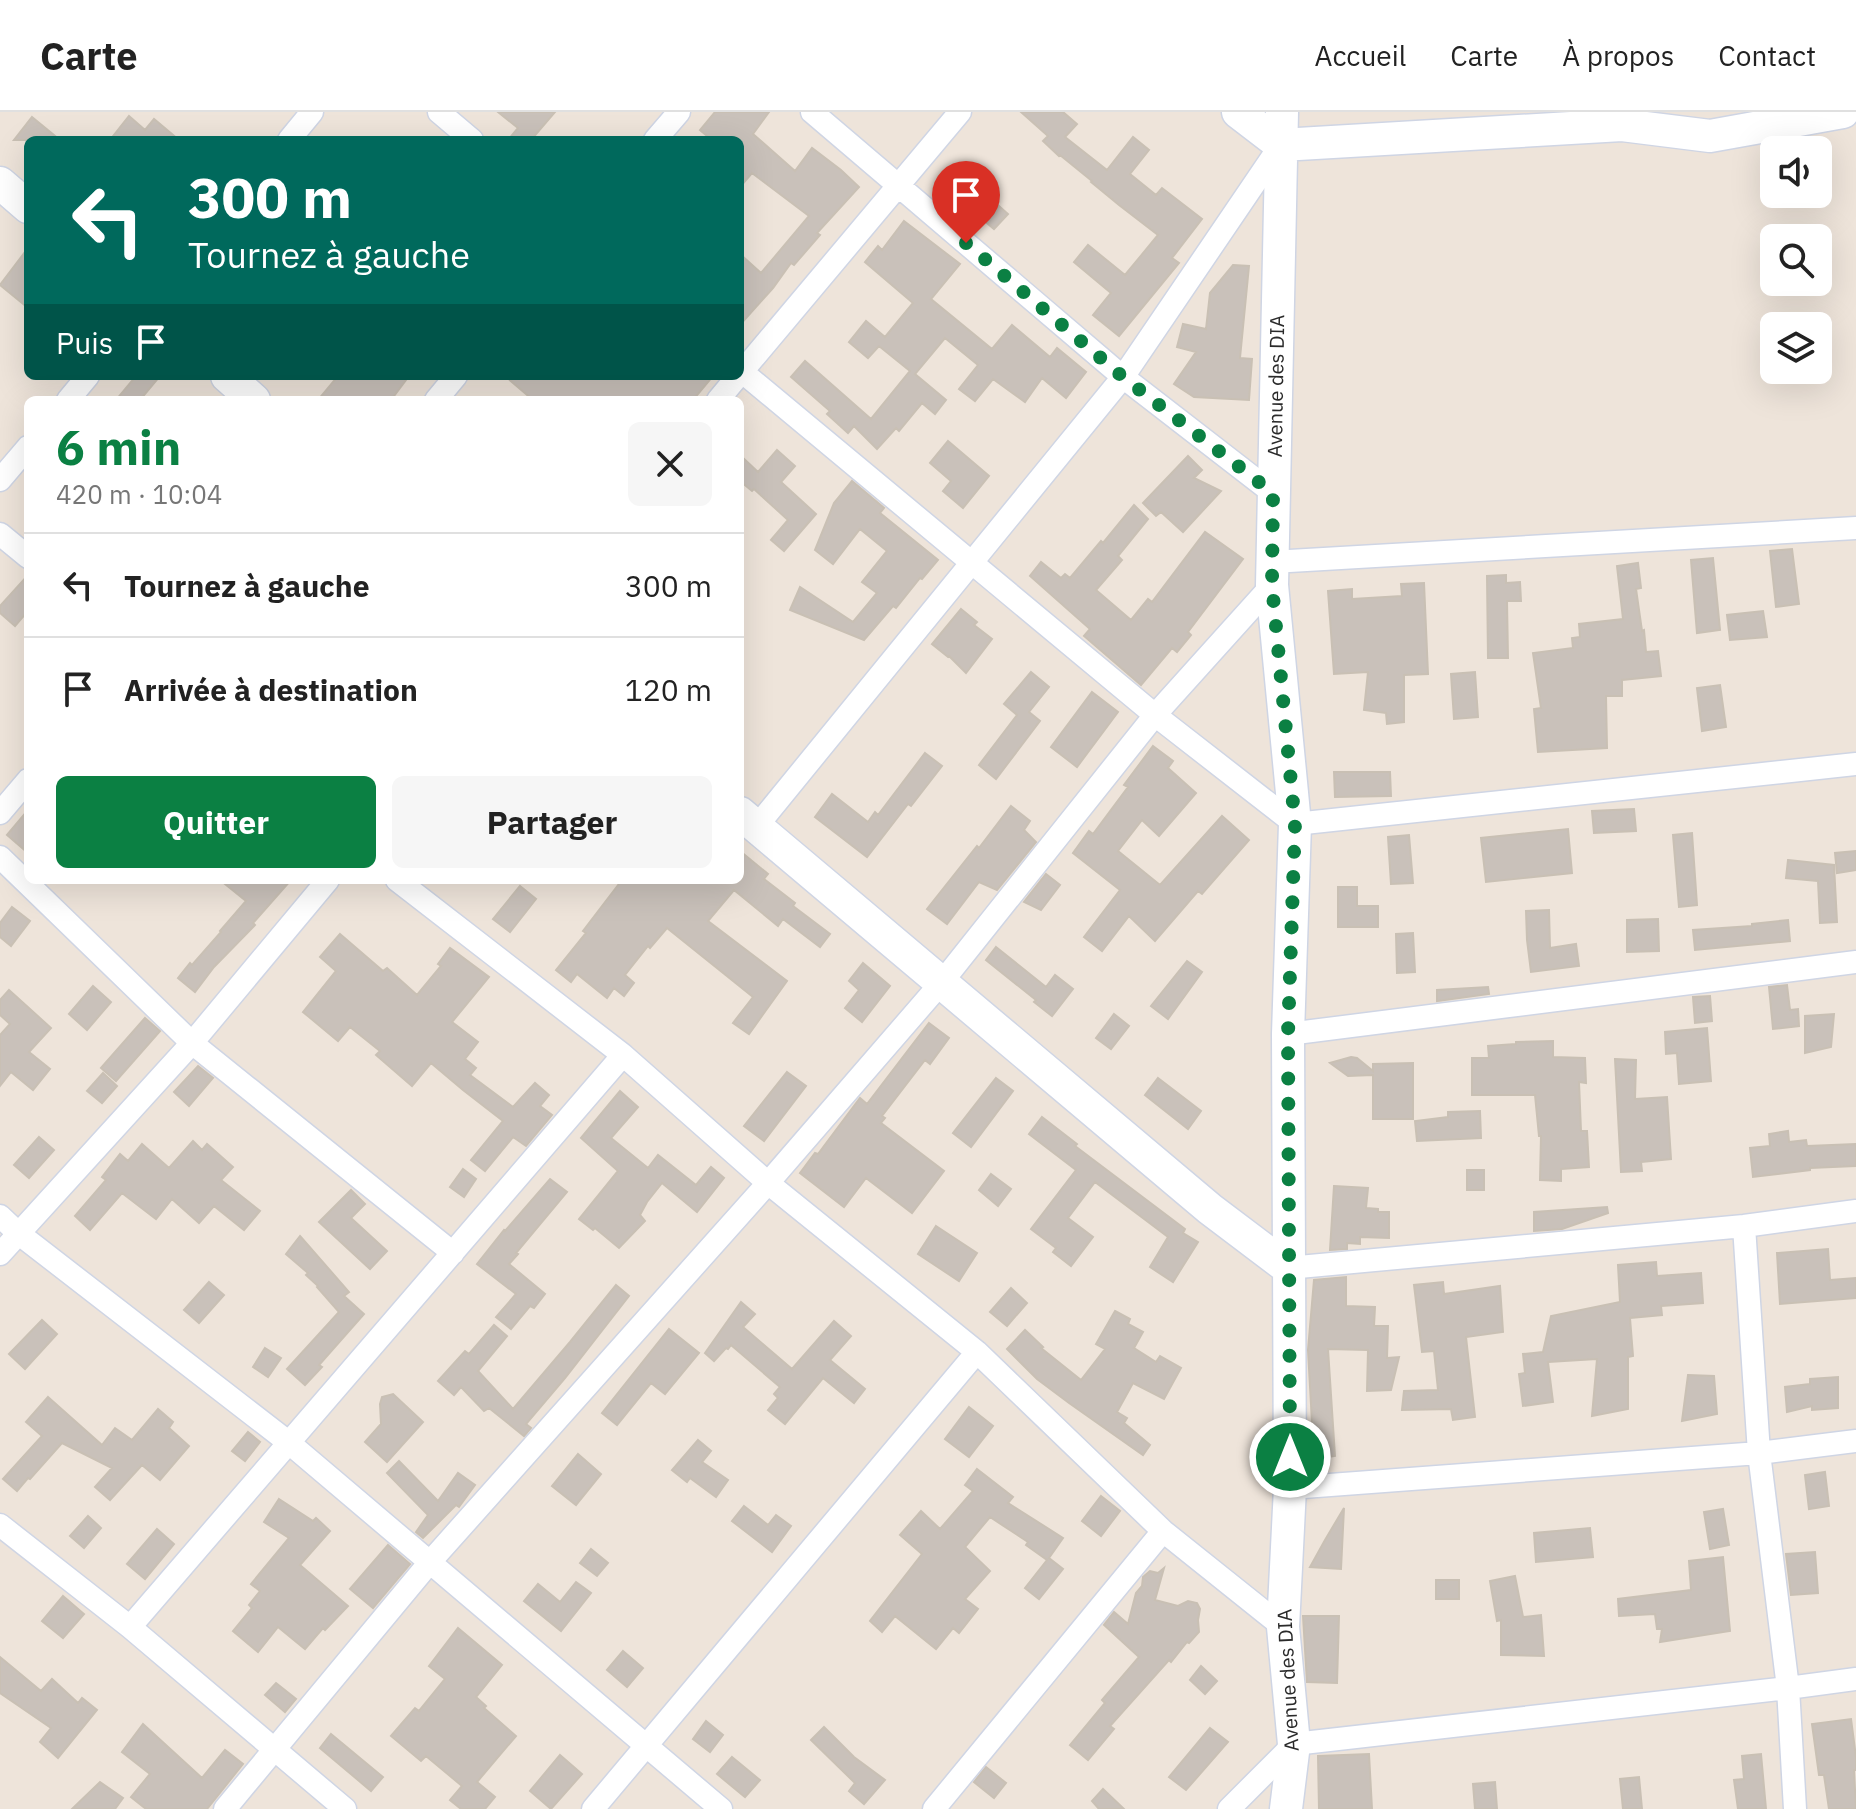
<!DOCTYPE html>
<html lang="fr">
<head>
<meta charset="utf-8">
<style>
  :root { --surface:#fff; --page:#f6f6f6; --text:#222; --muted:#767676; --line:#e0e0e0; --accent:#0b8043 }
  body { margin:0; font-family:"IBM Plex Sans",sans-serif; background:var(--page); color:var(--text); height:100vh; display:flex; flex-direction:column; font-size:30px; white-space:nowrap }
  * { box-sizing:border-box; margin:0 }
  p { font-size:26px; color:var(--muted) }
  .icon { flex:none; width:44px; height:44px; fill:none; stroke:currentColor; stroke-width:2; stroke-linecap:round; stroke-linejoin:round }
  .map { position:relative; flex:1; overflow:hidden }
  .panel { position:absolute; left:24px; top:284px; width:720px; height:488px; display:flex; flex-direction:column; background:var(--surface); border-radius:12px; box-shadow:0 8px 32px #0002 }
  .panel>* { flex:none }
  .guide { position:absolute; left:24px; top:24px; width:720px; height:244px; border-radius:12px; box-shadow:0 8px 32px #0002; background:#00695c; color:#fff; overflow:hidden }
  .tools { position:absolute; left:1760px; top:24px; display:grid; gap:16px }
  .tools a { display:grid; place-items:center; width:72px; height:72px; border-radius:12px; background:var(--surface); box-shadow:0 8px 32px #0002; font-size:40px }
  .pin { position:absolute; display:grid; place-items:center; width:68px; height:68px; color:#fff; margin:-82px -34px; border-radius:50% 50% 50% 0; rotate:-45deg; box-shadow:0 0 8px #0007 }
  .pin .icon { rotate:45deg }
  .me { position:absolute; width:88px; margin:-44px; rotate:0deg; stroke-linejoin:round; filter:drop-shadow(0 0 6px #0008) }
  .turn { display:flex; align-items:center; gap:28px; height:168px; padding:0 32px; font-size:36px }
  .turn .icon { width:104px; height:104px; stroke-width:2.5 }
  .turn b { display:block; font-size:56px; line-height:68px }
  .then { display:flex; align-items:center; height:76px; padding:0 32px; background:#0003; gap:16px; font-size:30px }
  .round { display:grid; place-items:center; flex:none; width:84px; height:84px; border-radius:12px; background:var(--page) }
  .headline { display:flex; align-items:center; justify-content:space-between; height:136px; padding:0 32px }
  h1 { font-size:48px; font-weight:700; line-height:60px; color:var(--accent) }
  .primary-button { display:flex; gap:16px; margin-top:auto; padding:16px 32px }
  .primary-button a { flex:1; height:92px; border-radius:12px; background:var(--accent); color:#fff; font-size:32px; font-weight:700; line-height:92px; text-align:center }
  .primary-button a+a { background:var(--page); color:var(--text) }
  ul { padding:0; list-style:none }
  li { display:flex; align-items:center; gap:24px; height:104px; padding:0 32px; border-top:2px solid var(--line) }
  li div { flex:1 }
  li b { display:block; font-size:30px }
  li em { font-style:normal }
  header { display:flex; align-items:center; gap:48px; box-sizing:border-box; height:112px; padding:0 40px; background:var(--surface); border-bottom:2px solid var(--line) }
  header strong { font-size:38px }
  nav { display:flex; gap:44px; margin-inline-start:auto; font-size:28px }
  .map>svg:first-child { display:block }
</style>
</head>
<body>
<header>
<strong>Carte</strong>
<nav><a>Accueil</a><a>Carte</a><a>À propos</a><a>Contact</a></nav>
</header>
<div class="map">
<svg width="1856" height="1697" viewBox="0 0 1856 1697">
  <rect width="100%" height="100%" fill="#eee4da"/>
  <!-- building -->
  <path fill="#c9c1ba" stroke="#c9c0b4" stroke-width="2" d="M498,0H555L531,28H508L518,16Z
    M715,0H769L753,22L795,59L812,36L841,58L859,75L817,121L820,123L794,153L791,151L773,176L740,213V142L761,161L809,104L752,61L740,75V28H712L700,18Z
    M1021,0H1063L1077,12L1065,25L1107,58L1133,25L1149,38L1130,62L1156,83L1162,76L1202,107L1172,146L1179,151L1119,224L1093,203L1111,181L1074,150L1088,133L1125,163L1158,123L1119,93L1091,70L1092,69L1060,43L1059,44L1043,29L1048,24Z
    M129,4L145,18L154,7L179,28H110Z
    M32,5L60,28H14Z
    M962,61L1008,102L994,117L947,77Z
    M904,109L960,152L931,187L992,237L1012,213L1050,245L1057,236L1086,260L1066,286L1042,266L1025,290L993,267L975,289L959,277L978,253L945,226L915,262L946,288L935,302L922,291L899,319L896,316L877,337L854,314L848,321L827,302L830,299L791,265L805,249L871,307L910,259L879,234L868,246L849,230L866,209L885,225L913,191L865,150L878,134L882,138Z
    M28,136V196L0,173Z
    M1233,153L1249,154L1240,246L1252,247L1249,288L1194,285L1174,272L1196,240L1177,235L1183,212L1206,217L1210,181Z
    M136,264H160L140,288H116Z
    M338,264H409L391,288H318Z
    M505,264H713L693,288H533Z
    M948,329L989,364L963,396L943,379L951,369L930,351Z
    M777,338L795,354L781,370L816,402L784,439L771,428L788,408L754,377L752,379L740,369V343L758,360Z
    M1188,344L1202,358L1194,366L1221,379L1183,420L1161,400L1156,404L1143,391Z
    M852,369L884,396L880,401L938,448L922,467L920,466L896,496L893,494L864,528L790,498L800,475L853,510L877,481L862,470L887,439L860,417L833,452L815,438L834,391Z
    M1134,393L1148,407L1118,444L1122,448L1096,478L1131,508L1148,487L1152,490L1205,420L1243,447L1188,520L1191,523L1177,540L1172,536L1141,573L1084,524L1090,517L1030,464L1041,450L1061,466L1065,462L1070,466L1101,429L1103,431Z
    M1792,437L1799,492L1776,495L1770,439Z
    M1713,446L1720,518L1697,521L1691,448Z
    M1638,451L1641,476L1636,477L1642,519L1644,518L1646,540L1658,539L1661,564L1622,568V584H1606L1607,636L1538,640L1534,597L1541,596L1533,541L1573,536L1572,526L1580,525L1579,512L1623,507L1617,454Z
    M28,463V499L15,514L0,501V494Z
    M1506,463V471L1520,470L1521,489H1507L1508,546H1488L1487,464Z
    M1424,471L1428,562L1404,563V610L1387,612L1386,601L1364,598L1368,560L1334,562L1328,479L1352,477V487L1402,484L1401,472Z
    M961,497L977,510L974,513L992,527L966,561L949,544L948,545L932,532Z
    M1763,499L1767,525L1730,528L1727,503Z
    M1031,560L1049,575L1029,600L1040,609L996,667L979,653L1017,603L1004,592Z
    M1475,560L1478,605L1454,607L1451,562Z
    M1720,573L1726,615L1702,619L1697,576Z
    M1092,580L1118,600L1077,655L1051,635Z
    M1153,634L1173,649L1168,656L1196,681L1159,724L1142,708L1118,739L1160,773L1222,704L1249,728L1202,782L1198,779L1155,829L1129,804L1102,839L1084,825L1120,778L1073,741L1089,719L1093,722L1128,675L1124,673Z
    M925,641L942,654L911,694L908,692L867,745L815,705L832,682L868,710L875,700L878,703Z
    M1334,660H1390L1391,684L1335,685Z
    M1011,694L1030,709L1024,718L1036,730L997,778L979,770L947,812L927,797L977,734L979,736Z
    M1634,697L1636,719L1594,721L1592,699Z
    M28,698V741L7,723Z
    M1568,717L1572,761L1486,770L1481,726Z
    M1692,721L1697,793L1679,795L1673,723Z
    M1409,723L1413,771L1391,772L1388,725Z
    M740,739L768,762L764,767L795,791L793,794L830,822L820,835L783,807L778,814L734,778L708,809L787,869L749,922L733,911L753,885L667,816L650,836L648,834L625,863L634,871L624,884L614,876L607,886L577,862L571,870L556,858L586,821L583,819L622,768H740Z
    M1856,739V758L1837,761L1835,741Z
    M1788,748L1834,753L1837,810L1820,811L1818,769L1786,766Z
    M1046,762L1060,773L1041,798L1024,790Z
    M220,768H291L253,811L255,813L214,855L195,880L178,866L190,851L192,853L221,820L220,819L246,789Z
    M520,774L536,787L510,820L493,807Z
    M1338,775H1357V794H1378V815H1338Z
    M12,795L30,809L11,834L0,825V811Z
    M1549,798L1550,836L1576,832L1579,854L1531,860L1527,828L1526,799Z
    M1658,807L1659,839L1627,840V808Z
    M1788,808L1790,829L1695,838L1693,818L1752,814V812Z
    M1413,821L1415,860L1397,861L1396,822Z
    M340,822L383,859L387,856L417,883L441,854L438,852L450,836L489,865L452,910L478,930L465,947L476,956L470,963L513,995L535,971L549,983L540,994L552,1003L526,1034L513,1025L485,1059L471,1048L503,1009L463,978L431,951L412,974L376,943L380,939L350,915L338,929L303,900L336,859L320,845Z
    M996,835L1046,875L1055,863L1073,877L1052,904L1034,890L1036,888L986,848Z
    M1187,849L1202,860L1168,907L1151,894Z
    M863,851L890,874L862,910L845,896L859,878L849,869Z
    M1787,873L1790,898L1798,897L1799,914L1773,917L1769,875Z
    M93,874L111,890L87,918L69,902Z
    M1488,875L1489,882L1437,889V878Z
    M9,878L51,916L29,940L50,957L33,978L11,960L0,974V923L10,912L0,903V888Z
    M1710,884L1712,909L1695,911L1693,885Z
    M1114,902L1129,914L1111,937L1096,926Z
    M1834,902L1831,935L1805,941V904Z
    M145,906L160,919L116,969L101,956Z
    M929,911L949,926L930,952L925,948L882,1004L885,1006L881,1011L944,1059L912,1101L866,1066L844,1095L800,1061L815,1041L818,1042L860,986L867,992Z
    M1707,916L1711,969L1679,972L1677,941L1666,942L1665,920Z
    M1553,929V945L1585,946L1586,971L1579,970L1581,1019H1587L1589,1055L1561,1057V1069L1540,1068L1541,1024H1539L1535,983H1472V946H1489L1488,934L1516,932V930Z
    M1351,945L1357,946L1373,959V952L1413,951V1007H1373V963L1348,964L1330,951Z
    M1615,947L1636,948L1635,987L1667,985L1671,1047L1641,1050L1642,1059L1621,1060Z
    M198,954L213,966L189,994L174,980Z
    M787,960L806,974L764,1029L744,1014Z
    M103,961L117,974L102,991L87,979Z
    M996,966L1013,979L971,1035L953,1021Z
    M1158,966L1201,999L1188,1017L1145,983Z
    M620,979L638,995L611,1026L648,1056L658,1043L696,1073L711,1055L724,1066L697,1100L662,1071L647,1090L640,1103L645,1109L619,1136L595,1116L593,1118L579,1107L618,1059L581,1026Z
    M1480,999L1481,1026L1417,1029L1415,1009L1448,1005V1000Z
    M1042,1005L1077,1032L1075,1034L1185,1117L1183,1121L1198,1130L1173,1170L1150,1155L1168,1125L1095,1070L1068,1106L1093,1125L1071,1154L1053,1140L1056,1136L1031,1117L1076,1058L1029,1022Z
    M1788,1019L1789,1030L1806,1028L1807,1034L1856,1032V1054L1810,1056V1058L1753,1065L1750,1036L1770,1034L1769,1022Z
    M39,1025L54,1038L29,1066L14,1053Z
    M193,1029L202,1038L207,1032L233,1055L221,1068L260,1099L244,1118L214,1094L199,1111L172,1087L156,1107L122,1081L90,1118L75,1104L106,1068L102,1065L120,1042L128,1049L142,1032L169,1056Z
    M463,1057L476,1067L464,1085L450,1075Z
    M1467,1058H1484V1078H1467Z
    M991,1062L1011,1077L998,1094L979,1078Z
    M550,1067L567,1080L516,1141L518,1142L509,1152L545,1182L534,1196L530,1194L511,1217L496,1205L516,1182L477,1152L504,1118L505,1119Z
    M1334,1074L1368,1076L1366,1096L1378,1097V1100H1389V1126L1360,1125V1132L1347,1131V1137L1330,1138Z
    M351,1078L365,1092L351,1106L387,1139L370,1157L319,1110Z
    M1607,1095L1608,1101L1562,1117L1534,1119V1100Z
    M936,1114L977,1141L959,1169L918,1142Z
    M300,1124L349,1180L344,1184L364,1202L319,1253L322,1255L305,1273L287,1257L339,1200L317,1175L318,1174L306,1163L308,1161L286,1142Z
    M1828,1137L1830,1168L1856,1166V1186L1780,1192L1777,1141Z
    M1656,1150L1657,1164L1701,1161L1703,1191L1661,1194L1662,1203L1630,1206L1633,1244L1628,1245V1297L1592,1304L1597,1247L1548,1250L1553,1290L1523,1294L1519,1262L1525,1261L1523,1242L1543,1240L1551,1204L1620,1190L1618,1153Z
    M1346,1165V1194L1375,1195L1374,1214H1388L1387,1246L1399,1245L1391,1278L1367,1279L1368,1238L1328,1237L1335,1344L1314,1347L1308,1238L1314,1168Z
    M209,1170L224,1183L199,1211L184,1198Z
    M1443,1170L1444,1182L1500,1174L1503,1220L1466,1225L1475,1305L1453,1308L1451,1297L1402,1298L1404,1279L1438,1278L1434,1239L1422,1240L1414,1173Z
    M616,1173L629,1184L565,1266L526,1312L531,1316L524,1324L489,1296L484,1299L461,1275L454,1283L438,1269L465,1239L469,1242L494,1213L507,1224L478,1259L513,1297L570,1230Z
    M1011,1176L1027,1191L1007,1214L990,1200Z
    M741,1190L755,1202L743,1215L792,1257L834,1209L851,1224L830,1248L865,1277L854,1291L823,1266L785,1312L768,1298L778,1286L774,1282L780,1275L731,1233L728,1237L726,1236L714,1249L705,1241Z
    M1115,1199L1130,1207L1128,1212L1143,1220L1134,1236L1156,1250L1160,1244L1181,1256L1164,1287L1133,1271L1117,1300L1127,1306L1124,1311L1150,1333L1143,1343L1069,1291L1037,1267L1007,1237L1025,1218L1043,1235L1041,1236L1081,1268L1105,1237L1096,1232Z
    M42,1208L57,1222L25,1257L9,1242Z
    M669,1217L699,1241L665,1282L651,1271L617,1313L602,1301Z
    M265,1236L281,1246L268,1265L253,1255Z
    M1688,1263L1714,1264L1717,1302L1682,1309Z
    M1838,1265V1296L1812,1298V1294L1787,1300L1785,1275L1810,1272V1267Z
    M393,1282L423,1310L387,1350L365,1330L381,1312L380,1292L382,1285Z
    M48,1285L102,1333L115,1316L132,1328L158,1297L173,1310L169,1316L189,1334L160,1368L142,1353L110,1388L95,1375L112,1356L62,1331L30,1367L28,1366L17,1379L3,1367L42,1324L26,1310Z
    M969,1295L993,1314L969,1345L945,1327Z
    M248,1320L260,1330L245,1349L232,1339Z
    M698,1328L711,1339L702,1350L728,1368L716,1385L690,1366L687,1370L672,1358Z
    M578,1342L601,1362L576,1393L552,1374Z
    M399,1349L438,1389L458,1361L475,1373L459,1395L456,1393L423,1426L416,1420L428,1403L387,1361Z
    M977,1357L1013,1385L1008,1391L1063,1426L1049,1446L1063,1457L1039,1487L1025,1476L1047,1448L1026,1433L1028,1430L990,1405L965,1435L990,1459L965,1487L978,1497L959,1521L953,1516L936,1537L895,1504L882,1520L870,1509L922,1442L900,1423L921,1399L940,1417L973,1379L965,1373Z
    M1825,1360L1829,1394L1809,1397L1805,1363Z
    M1101,1384L1120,1399L1101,1424L1082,1409Z
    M279,1387L313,1409L316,1406L330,1419L300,1453L348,1494L325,1518L323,1516L305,1537L278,1515L258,1540L233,1519L252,1496L249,1493L260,1479L251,1472L289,1426L264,1410Z
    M744,1394L768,1413L776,1403L791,1414L772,1440L732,1409Z
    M1344,1396L1341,1457L1310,1455L1325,1428Z
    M1723,1397L1729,1433L1710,1437L1704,1400Z
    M88,1404L101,1416L84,1436L70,1424Z
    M1590,1416L1593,1445L1536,1450L1534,1421Z
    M157,1417L174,1432L145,1467L127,1452Z
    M388,1433L410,1452L373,1496L350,1477Z
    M591,1437L608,1451L597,1464L580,1451Z
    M1815,1440L1818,1481L1791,1483L1786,1442Z
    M1723,1445L1730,1519L1660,1530L1662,1517H1657L1655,1502L1619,1504L1618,1487L1691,1478L1689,1449Z
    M1164,1456L1155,1488L1178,1494L1188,1489L1197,1491L1200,1497L1198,1508L1199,1520L1189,1531L1187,1530L1171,1550L1169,1548L1110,1614L1114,1617L1088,1648L1070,1633L1105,1591L1102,1588L1139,1545L1104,1513L1114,1500L1128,1512L1136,1481L1142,1474L1143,1465L1150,1459L1158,1461Z
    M1515,1464L1523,1505L1541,1503L1544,1544L1501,1543V1508L1497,1509L1490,1469Z
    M1436,1468H1459V1487H1436Z
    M576,1470L591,1481L561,1519L524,1489L538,1472L560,1490Z
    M63,1484L84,1502L63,1526L42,1509Z
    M1303,1504H1339L1337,1571L1307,1570Z
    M458,1516L502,1553L476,1585L486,1594L484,1596L516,1624L477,1670L495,1685L485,1697H461L450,1688L462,1674L426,1644L421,1649L391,1624L415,1596L419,1599L445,1567L429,1554Z
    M623,1539L643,1556L627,1575L607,1558Z
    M0,1545L41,1579L52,1567L78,1591L82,1586L97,1598L58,1646L40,1630L51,1616L0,1581Z
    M1201,1554L1217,1569L1205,1582L1190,1568Z
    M276,1571L296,1587L285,1600L265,1583Z
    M1851,1607L1856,1645V1658H1854L1856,1697H1829L1824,1663H1819L1812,1612Z
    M706,1609L723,1623L710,1640L693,1627Z
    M143,1612L202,1666L225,1638L243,1652L207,1697H146L131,1685L150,1662L122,1640Z
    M824,1615L854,1645L885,1668L864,1692L849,1679L855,1671L811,1628Z
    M1210,1616L1228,1630L1186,1678L1169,1665Z
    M331,1622L383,1665L371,1679L320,1636Z
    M1369,1642L1372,1697H1319L1318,1644Z
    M1761,1642L1766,1697H1738L1734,1668L1744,1667L1742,1644Z
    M560,1643L582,1662L551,1697L530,1679Z
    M732,1645L760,1668L745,1685L717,1662Z
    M986,1655L1006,1671L994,1686L974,1670Z
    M1639,1665L1642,1697H1623L1620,1667Z
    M100,1670L123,1686L115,1697H72Z
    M1495,1670L1497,1697H1475L1473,1672Z
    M1103,1677L1124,1697H1099L1092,1689Z"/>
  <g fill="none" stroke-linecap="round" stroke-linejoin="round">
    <defs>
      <path id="street" d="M439,0L472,28
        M812,0L1123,265L1273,381
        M289,28L312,0
        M655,28L679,0
        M740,258L1155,603L1295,712L1856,652
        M740,262L960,0
        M68,288L88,264
        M436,288L456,264
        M718,288L738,264
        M0,368L28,335
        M0,422L28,445
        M1272,450L1856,416
        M0,701L28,668
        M757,714L1123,265L1280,34
        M0,745L192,931L453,1141
        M397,768L623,943L768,1071L977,1240L1163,1419L1283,1515
        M1288,922L1856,850
        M0,1104L18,1121L288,1330L721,1697
        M1744,1114L1759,1341L1788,1576L1795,1697
        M0,1142L192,931L328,768
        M1288,1156L1744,1114L1856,1099
        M1290,1376L1759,1341L1856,1329
        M0,1413L130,1515L345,1697
        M130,1515L623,943
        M225,1697L430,1450L768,1071L942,870L1155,603L1272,473
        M593,1697L977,1240
        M934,1697L1163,1419
        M1229,1697L1294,1632L1788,1576L1856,1567"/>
      <path id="secondary" d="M1238,0L1281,33L1622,13L1710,24L1843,0
        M1282,0L1272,473L1295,712L1288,922L1290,1376L1283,1515L1294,1632L1286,1697
        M0,71L28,95
        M227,264L254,288
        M740,701L1210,1097L1288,1156"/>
    </defs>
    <!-- street casing -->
    <use href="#street" stroke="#cfd5e4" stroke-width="25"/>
    <!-- secondary casing -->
    <use href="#secondary" stroke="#cfd5e4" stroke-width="35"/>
    <!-- street -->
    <use href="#street" stroke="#fff" stroke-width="22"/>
    <!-- secondary -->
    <use href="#secondary" stroke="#fff" stroke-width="32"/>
  </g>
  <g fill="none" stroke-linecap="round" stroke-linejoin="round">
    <!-- route -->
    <path stroke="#0b8043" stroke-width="14" stroke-dasharray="0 25.2" d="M966,131L1123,265L1273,381L1272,473L1295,712L1288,922L1290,1345"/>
  </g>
  <g text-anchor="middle" stroke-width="6" stroke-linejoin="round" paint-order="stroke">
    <!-- street labels -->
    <g font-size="20" fill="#2a2a2a" stroke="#fff">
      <text transform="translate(1276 274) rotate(-89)" y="7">Avenue des DIA</text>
      <text transform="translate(1288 1568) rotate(-93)" y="7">Avenue des DIA</text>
    </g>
  </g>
</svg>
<div class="tools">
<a><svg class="icon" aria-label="sound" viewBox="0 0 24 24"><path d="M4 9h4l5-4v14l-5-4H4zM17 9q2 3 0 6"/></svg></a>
<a><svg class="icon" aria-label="search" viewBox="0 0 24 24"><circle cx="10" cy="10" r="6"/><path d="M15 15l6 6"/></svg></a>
<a><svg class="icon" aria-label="layers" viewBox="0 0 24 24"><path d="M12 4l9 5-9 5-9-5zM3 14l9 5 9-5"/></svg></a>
</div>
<div class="pin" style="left:966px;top:131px;background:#d93025"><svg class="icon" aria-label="arrive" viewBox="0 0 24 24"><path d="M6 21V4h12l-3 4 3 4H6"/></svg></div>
<svg class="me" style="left:1290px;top:1345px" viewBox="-20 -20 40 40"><circle r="17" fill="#0b8043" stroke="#fff" stroke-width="3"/><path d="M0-11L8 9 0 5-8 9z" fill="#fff"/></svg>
<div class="guide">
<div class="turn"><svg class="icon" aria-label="left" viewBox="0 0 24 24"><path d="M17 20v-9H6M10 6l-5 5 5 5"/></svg><div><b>300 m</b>Tournez à gauche</div></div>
<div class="then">Puis<svg class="icon" aria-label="arrive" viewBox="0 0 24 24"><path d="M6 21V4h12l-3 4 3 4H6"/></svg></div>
</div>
<section class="panel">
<div class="headline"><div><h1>6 min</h1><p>420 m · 10:04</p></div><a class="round"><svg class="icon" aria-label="close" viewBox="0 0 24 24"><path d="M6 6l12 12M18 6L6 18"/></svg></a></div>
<ul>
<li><svg class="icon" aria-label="left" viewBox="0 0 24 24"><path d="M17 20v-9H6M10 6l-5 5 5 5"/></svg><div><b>Tournez à gauche</b></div><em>300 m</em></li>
<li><svg class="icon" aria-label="arrive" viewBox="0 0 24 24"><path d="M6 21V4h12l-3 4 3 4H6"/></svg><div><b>Arrivée à destination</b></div><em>120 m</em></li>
</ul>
<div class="primary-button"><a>Quitter</a><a>Partager</a></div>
</section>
</div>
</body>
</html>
